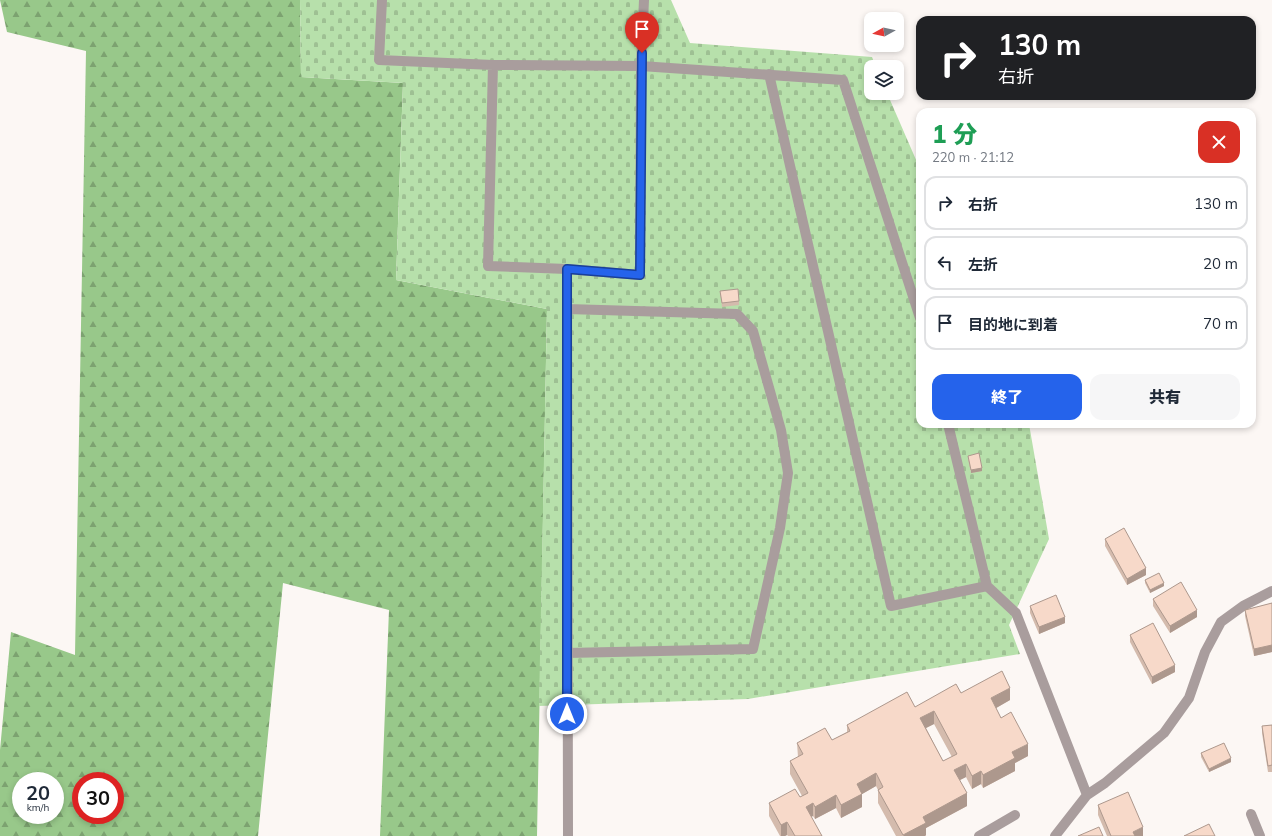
<!DOCTYPE html>
<html lang="ja">
<head>
<meta charset="utf-8">
<style>
  :root { --surface:#fff; --page:#f6f6f7; --text:#1f2937; --muted:#747a83; --line:#e0e1e3; --accent:#2563eb }
  body { margin:0; font-family:Mulish,"Noto Sans JP",sans-serif; background:var(--page); color:var(--text); height:100vh; display:flex; flex-direction:column; font-size:15px; white-space:nowrap }
  * { box-sizing:border-box; margin:0 }
  p { font-size:13px; color:var(--muted) }
  .icon { flex:none; width:22px; height:22px; fill:none; stroke:currentColor; stroke-width:2; stroke-linecap:round; stroke-linejoin:round }
  .map { position:relative; flex:1; overflow:hidden }
  .sheet { position:absolute; left:916px; top:108px; width:340px; height:320px; display:flex; flex-direction:column; background:var(--surface); border-radius:12px; box-shadow:0 2px 6px #0003 }
  .sheet>* { flex:none }
  .top-card { position:absolute; left:916px; top:16px; width:340px; height:84px; border-radius:12px; box-shadow:0 2px 6px #0003; background:#202124; color:#fff; overflow:hidden }
  .needle { width:26px; rotate:262deg }
  .fabs { position:absolute; left:864px; top:12px; display:grid; gap:8px }
  .fabs a { display:grid; place-items:center; width:40px; height:40px; border-radius:8px; background:var(--surface); box-shadow:0 2px 6px #0003; font-size:20px }
  .speed { position:absolute; left:12px; top:772px; display:flex; gap:8px; font-size:20px; font-weight:700; text-align:center }
  .speed>* { display:grid; place-content:center; width:52px; height:52px; border-radius:50%; background:var(--surface); box-shadow:0 2px 6px #0003; line-height:1 }
  .speed small { font-size:10px; font-weight:400 }
  .speed .limit { border:6px solid #d22; background:#fff; color:#111 }
  .pin { position:absolute; display:grid; place-items:center; width:34px; height:34px; color:#fff; margin:-41px -17px; border-radius:50% 50% 50% 0; rotate:-45deg; box-shadow:0 0 4px #0007 }
  .pin .icon { rotate:45deg }
  .me { position:absolute; width:44px; margin:-22px; rotate:0deg; stroke-linejoin:round; filter:drop-shadow(0 0 3px #0008) }
  .turn { display:flex; align-items:center; gap:14px; height:84px; padding:0 16px; font-size:18px }
  .turn .icon { width:52px; height:52px; stroke-width:2.5 }
  .turn b { display:block; font-size:28px; line-height:34px }
  .round { display:grid; place-items:center; flex:none; width:42px; height:42px; border-radius:12px; background:var(--page) }
  .headline { display:flex; align-items:center; justify-content:space-between; height:68px; padding:0 16px }
  h1 { font-size:24px; font-weight:800; line-height:30px; color:#1e9e55 }
  .button { display:flex; gap:8px; margin-top:auto; padding:8px 16px }
  .button a { flex:1; height:46px; border-radius:12px; background:var(--accent); color:#fff; font-size:16px; font-weight:800; line-height:46px; text-align:center }
  .button a+a { background:var(--page); color:var(--text) }
  ul { padding:0; list-style:none }
  li { display:flex; align-items:center; gap:12px; height:54px; margin:0 8px 6px; padding:0 8px; border:2px solid var(--line); border-radius:12px }
  li div { flex:1 }
  li b { display:block; font-size:15px }
  li em { font-style:normal }
  .map>svg:first-child { display:block }
</style>
</head>
<body>
<div class="map">
<svg width="1272" height="836" viewBox="0 0 1272 836">
  <defs>
    <pattern id="forest-firs" width="22" height="20" patternUnits="userSpaceOnUse"><rect width="22" height="20" fill="#98c88a"/><path d="M5 1l3.5 6h-7zM16 11l3.5 6h-7z" fill="#7ca270"/></pattern>
    <pattern id="cemetery-stones" width="16" height="16" patternUnits="userSpaceOnUse"><rect width="16" height="16" fill="#b7e0ab"/><path d="M2 7V4a2 2 0 0 1 4 0v3zM10 15v-3a2 2 0 0 1 4 0v3z" fill="#9ec093"/></pattern>
  </defs>
  <rect width="100%" height="100%" fill="#fcf7f4"/>
  <!-- forest -->
  <path fill="url(#forest-firs)" fill-rule="evenodd" d="M0,0H300L301,77L403,83L396,280L547,309L537,836H380L389,610L283,583L258,836H0V750L11,632L75,655L86,51L7,32ZM21,781H55V815H21ZM81,781H115V815H81Z"/>
  <!-- cemetery -->
  <path fill="url(#cemetery-stones)" d="M300,0H671L690,43L872,57L876,67H871V93H887L920,169V424H1029L1049,539L1009,625L1020,654L748,699L539,706L547,309L396,280L403,83L301,77Z"/>
  <g fill="none" stroke-linecap="round" stroke-linejoin="round">
    <!-- minor -->
    <path stroke="#a99d9d" stroke-width="10" d="M382,0L379,60L493,65L641,66L843,80L920,318
      M493,65L488,266L567,269L640,275L641,66L644,0
      M769,74L891,606L987,586
      M567,269L568,836
      M948,424L987,586L1016,613L1087,795
      M567,653L753,649L780,528L788,473L781,430L753,331L737,314L567,309
      M1251,814L1260,836
      M979,836L1015,815
      M1055,836L1087,795L1105,783L1164,733L1189,698L1205,652L1221,622L1243,606L1272,591"/>
  </g>
  <!-- wall -->
  <path fill="#d4bbad" fill-rule="evenodd" d="M720,291L739,301V305L722,307Z
    M968,456L982,471L971,473L968,459Z
    M1105,539L1146,575L1127,585L1105,546Z
    M1145,580L1164,586L1150,593L1145,583Z
    M1153,599L1197,617L1170,633L1153,606Z
    M1272,603V652L1254,656L1245,616V610Z
    M1030,606L1065,623L1039,634L1030,613Z
    M1130,635L1175,672L1152,684L1130,642Z
    M961,693L1010,700L996,708L1001,718L1028,756L1015,763V771L983,788L981,784L972,789L966,777L960,780L967,806L926,828V835L925,836H896L878,803V790L876,786L862,794V807L841,818L836,808L815,819L813,816L811,817L822,836H788L787,835L785,836H780L769,816V803L800,797L802,796L790,774V761L798,757L797,743L832,740L847,732V725L915,707ZM934,724L952,757L943,761L926,728Z
    M1272,725V772H1268L1262,733V726Z
    M1201,753L1231,762L1209,772L1201,757Z
    M1098,805L1143,836H1107L1098,815Z"/>
  <!-- shaded-wall -->
  <path fill="#ad988d" d="M982,468V471L971,473V470Z
    M1146,568V575L1127,585V579Z
    M1164,583V586L1150,593V590Z
    M1197,610V617L1170,633V626Z
    M1065,617V623L1039,634V627Z
    M1272,645V652L1254,656V649Z
    M1175,665V672L1152,684V677Z
    M1010,688V700L991,711V698Z
    M934,711V724L920,731V718Z
    M1028,744V756L1015,763V771L983,788V775L1012,752Z
    M1231,758V762L1209,772V769Z
    M966,764V777L954,783V770Z
    M981,771V784L972,789V776Z
    M876,773V786L857,797V784Z
    M967,793V806L926,828V835L925,836H903L923,817Z
    M862,794V807L841,818V805Z
    M836,795V808L815,819V807Z
    M813,803V816L806,819V807Z
    M787,822V835L785,836H781V825Z
    M1143,827V836H1133V832Z"/>
  <!-- building -->
  <path fill="#f7d9c9" stroke="#ad988d" fill-rule="evenodd" d="M738,289L739,301L722,303L720,291Z
    M979,453L982,468L971,470L968,456Z
    M1124,528L1146,568L1127,579L1105,539Z
    M1159,573L1164,583L1150,590L1145,580Z
    M1181,582L1197,610L1170,626L1153,599Z
    M1056,595L1065,617L1039,627L1030,606Z
    M1272,603V645L1254,649L1245,610Z
    M1153,623L1175,665L1152,677L1130,635Z
    M1002,671L1010,688L991,698L1001,718L1011,712L1028,744L1012,752L1015,758L983,775L981,771L972,776L966,764L954,770L967,793L923,817L926,823L903,835L878,790L883,787L876,773L857,784L862,794L841,805L836,795L815,807L813,803L806,807L822,836H795L787,822L781,825L769,803L795,789L800,797L808,793L790,761L803,754L797,743L825,728L832,740L850,731L847,725L907,692L915,707L956,684L961,693ZM934,711L957,754L943,761L920,718Z
    M1272,725V765L1268,766L1262,726Z
    M1224,743L1231,758L1209,769L1201,753Z
    M1128,792L1143,827L1133,832L1135,836H1111L1098,805Z
    M1209,824L1215,836H1184Z
    M1099,827L1103,836H1078Z"/>
  <g fill="none" stroke-linecap="round" stroke-linejoin="round">
    <defs>
      <path id="route" d="M567,714V269L640,275L642,53"/>
    </defs>
    <!-- route casing -->
    <use href="#route" stroke="#184099" stroke-width="10"/>
    <!-- route -->
    <use href="#route" stroke="#2563eb" stroke-width="7"/>
  </g>
</svg>
<div class="fabs">
<a><svg class="needle" viewBox="-14 -14 28 28"><path d="M0-13l5 13h-10z" fill="#e53935"/><path d="M0 13l5-13h-10z" fill="#747a83"/></svg></a>
<a><svg class="icon" aria-label="layers" viewBox="0 0 24 24"><path d="M12 4l9 5-9 5-9-5zM3 14l9 5 9-5"/></svg></a>
</div>
<div class="speed"><div>20<small>km/h</small></div><div class="limit">30</div></div>
<div class="pin" style="left:642px;top:53px;background:#d93025"><svg class="icon" aria-label="arrive" viewBox="0 0 24 24"><path d="M6 21V4h12l-3 4 3 4H6"/></svg></div>
<svg class="me" style="left:567px;top:714px" viewBox="-20 -20 40 40"><circle r="17" fill="#2563eb" stroke="#fff" stroke-width="3"/><path d="M0-11L8 9 0 5-8 9z" fill="#fff"/></svg>
<div class="top-card">
<div class="turn"><svg class="icon" aria-label="right" viewBox="0 0 24 24"><path d="M7 20v-9h11M14 6l5 5-5 5"/></svg><div><b>130 m</b>右折</div></div>
</div>
<section class="sheet">
<div class="headline"><div><h1>1 分</h1><p>220 m · 21:12</p></div><a class="round" style="background:#d93025;color:#fff"><svg class="icon" aria-label="close" viewBox="0 0 24 24"><path d="M6 6l12 12M18 6L6 18"/></svg></a></div>
<ul>
<li><svg class="icon" aria-label="right" viewBox="0 0 24 24"><path d="M7 20v-9h11M14 6l5 5-5 5"/></svg><div><b>右折</b></div><em>130 m</em></li>
<li><svg class="icon" aria-label="left" viewBox="0 0 24 24"><path d="M17 20v-9H6M10 6l-5 5 5 5"/></svg><div><b>左折</b></div><em>20 m</em></li>
<li><svg class="icon" aria-label="arrive" viewBox="0 0 24 24"><path d="M6 21V4h12l-3 4 3 4H6"/></svg><div><b>目的地に到着</b></div><em>70 m</em></li>
</ul>
<div class="button"><a>終了</a><a>共有</a></div>
</section>
</div>
</body>
</html>
